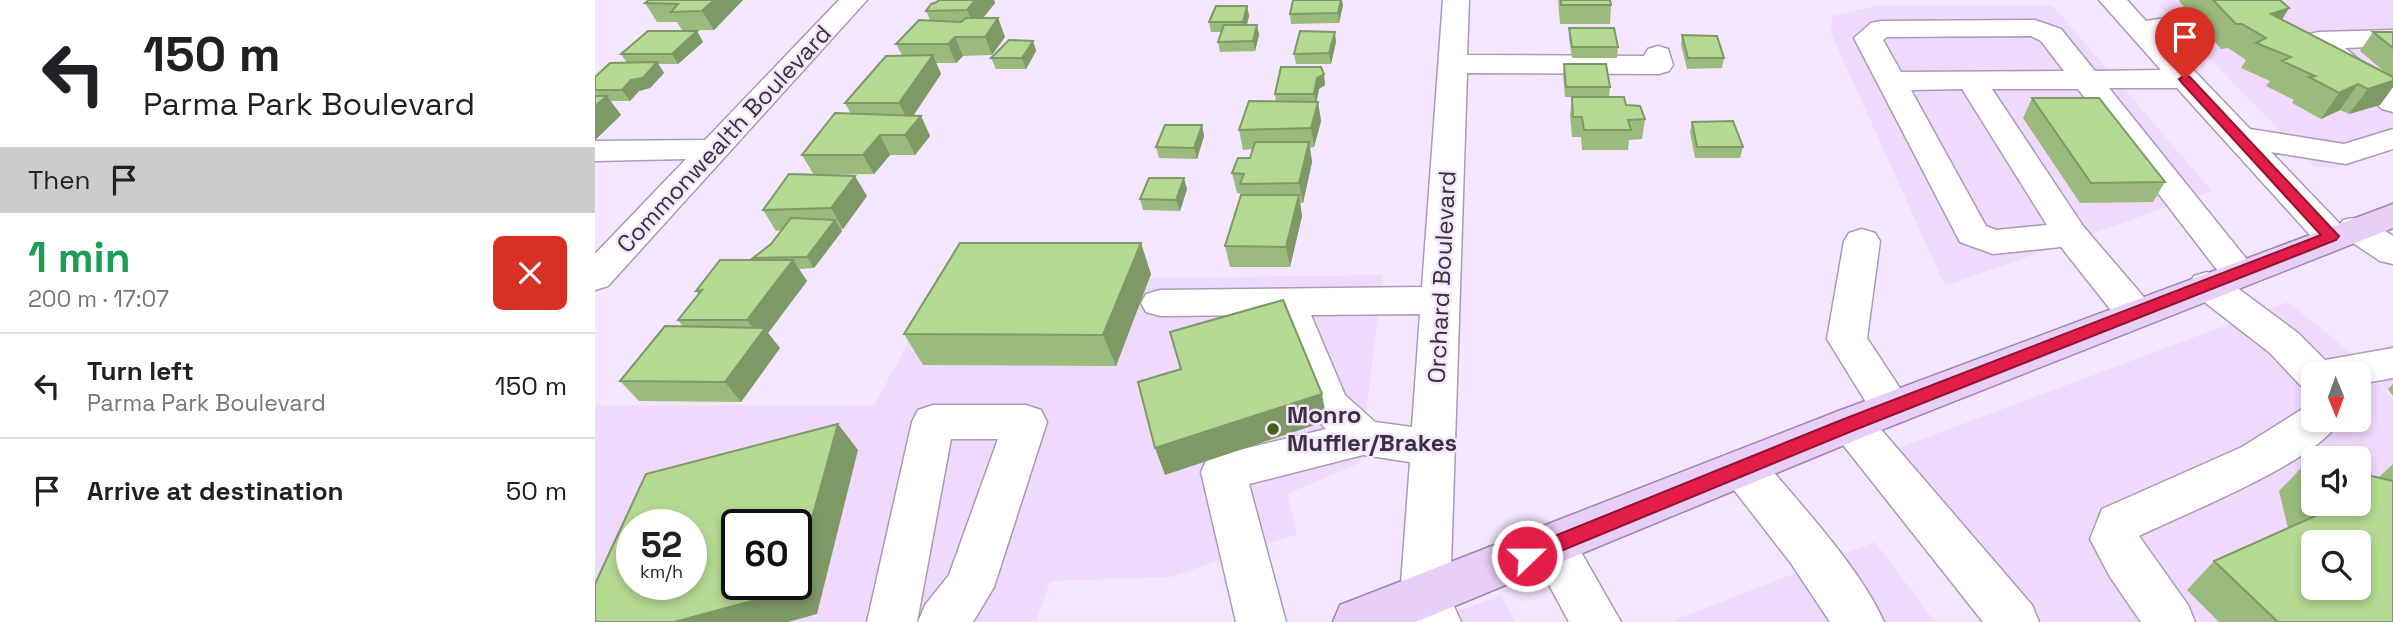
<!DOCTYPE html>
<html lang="en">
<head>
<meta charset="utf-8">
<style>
  :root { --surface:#fff; --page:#f2f2f2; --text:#202124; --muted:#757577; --line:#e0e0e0 }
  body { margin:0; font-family:"Space Grotesk",sans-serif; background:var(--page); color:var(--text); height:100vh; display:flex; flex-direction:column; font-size:26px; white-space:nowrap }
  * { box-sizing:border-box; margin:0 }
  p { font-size:23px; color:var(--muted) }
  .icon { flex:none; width:38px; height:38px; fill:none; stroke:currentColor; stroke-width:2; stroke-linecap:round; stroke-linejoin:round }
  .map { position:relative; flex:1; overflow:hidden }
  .drawer { display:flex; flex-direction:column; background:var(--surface); width:595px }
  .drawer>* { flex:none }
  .top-card { background:#fff; color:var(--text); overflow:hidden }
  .needle { width:46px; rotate:179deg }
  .tools { position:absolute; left:1706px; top:362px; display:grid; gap:14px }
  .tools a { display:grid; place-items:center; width:70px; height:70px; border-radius:10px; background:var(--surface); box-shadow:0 4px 10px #0003; font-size:35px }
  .speed { position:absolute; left:21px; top:509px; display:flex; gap:14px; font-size:35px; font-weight:700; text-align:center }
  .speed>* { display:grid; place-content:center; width:91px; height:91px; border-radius:50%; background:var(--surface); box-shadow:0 4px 10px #0003; line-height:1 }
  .speed small { font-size:18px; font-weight:400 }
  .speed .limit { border:4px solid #111; border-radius:10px; background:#fff; color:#111 }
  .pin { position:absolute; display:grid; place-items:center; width:60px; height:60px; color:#fff; margin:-72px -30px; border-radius:50% 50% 50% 0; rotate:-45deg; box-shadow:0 0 7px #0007 }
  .pin .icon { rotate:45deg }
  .me { position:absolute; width:77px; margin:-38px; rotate:68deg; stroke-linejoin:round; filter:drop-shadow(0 0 5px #0008) }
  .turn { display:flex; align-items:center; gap:24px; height:147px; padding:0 28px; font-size:32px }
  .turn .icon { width:91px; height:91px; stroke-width:2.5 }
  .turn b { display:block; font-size:49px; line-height:60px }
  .then { display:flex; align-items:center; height:66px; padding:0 28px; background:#0003; gap:14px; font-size:26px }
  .round { display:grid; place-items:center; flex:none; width:74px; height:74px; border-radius:10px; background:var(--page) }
  .head { display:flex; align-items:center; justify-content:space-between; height:119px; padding:0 28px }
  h1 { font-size:42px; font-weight:700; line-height:52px; color:#1e9e55 }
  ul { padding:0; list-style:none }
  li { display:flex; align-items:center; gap:21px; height:105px; padding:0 28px; border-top:2px solid var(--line) }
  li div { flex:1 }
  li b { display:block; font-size:26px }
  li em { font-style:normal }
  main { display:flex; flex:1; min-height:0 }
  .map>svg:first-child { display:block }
</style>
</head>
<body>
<main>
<section class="drawer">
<div class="top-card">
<div class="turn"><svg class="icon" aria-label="left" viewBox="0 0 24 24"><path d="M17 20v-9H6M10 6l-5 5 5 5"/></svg><div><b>150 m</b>Parma Park Boulevard</div></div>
<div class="then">Then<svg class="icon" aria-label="arrive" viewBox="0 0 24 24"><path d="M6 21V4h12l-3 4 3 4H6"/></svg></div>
</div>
<div class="head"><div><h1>1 min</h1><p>200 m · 17:07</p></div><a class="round" style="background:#d93025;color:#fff"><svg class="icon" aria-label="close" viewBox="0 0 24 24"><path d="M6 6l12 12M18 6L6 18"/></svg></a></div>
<ul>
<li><svg class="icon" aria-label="left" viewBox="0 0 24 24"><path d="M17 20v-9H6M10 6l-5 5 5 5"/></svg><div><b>Turn left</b><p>Parma Park Boulevard</p></div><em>150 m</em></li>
<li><svg class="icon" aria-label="arrive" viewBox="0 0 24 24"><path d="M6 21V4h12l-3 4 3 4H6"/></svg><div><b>Arrive at destination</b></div><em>50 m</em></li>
</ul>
</section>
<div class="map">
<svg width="1798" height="622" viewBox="0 0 1798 622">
  <rect width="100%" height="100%" fill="#f4e6fe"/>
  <!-- built -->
  <path fill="#efd9fd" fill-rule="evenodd" d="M1574,0H1798V148L1738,168L1719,166L1563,5Z
    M1285,5H1457L1617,191L1350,286L1236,33L1237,16Z
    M788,275L765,463L692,494L702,534L576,577L455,581L441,622H0V405L279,406L349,276L562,278ZM37,525H96V584H37ZM142,525H201V584H142Z
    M1693,302L1764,359L1798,344V396L1775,372L1798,400V622H1443L1298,450ZM1718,374H1764V420H1718ZM1718,458H1764V504H1718ZM1718,542H1764V588H1718Z
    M1280,542L1340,622H1075Z
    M906,595L920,622H836Z"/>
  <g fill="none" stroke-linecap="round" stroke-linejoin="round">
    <defs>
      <path id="minor" d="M244,0H272L13,286L0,290V254L91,159L0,161V141L110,140Z
        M848,0H874L872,55L1049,56L1053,49L1063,46L1073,49L1078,65L1074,71L1064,74L872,73L855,597L866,622H816L805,597L815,462L768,455L654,484L691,622H641L606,472L612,459L628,454L731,429C701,400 692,354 678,315L565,316L551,312L546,303L551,294L565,290L827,287ZM825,314L817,427L780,422L750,395L716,315Z
        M1504,0H1532L1551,21L1602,13L1612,15L1616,21L1612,27L1565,35L1655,129L1749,144L1798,129V149L1751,164L1676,152L1745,224L1748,220C1768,214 1781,225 1798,236V264L1785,261L1752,239L1749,244L1736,248L1723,244L1582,88H1514L1662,272L1657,281L1644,285L1633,281L1703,333L1730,360L1798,348V378L1764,384V374H1718V389L1705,385L1675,353L1599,294L1593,285L1599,276L1612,272L1629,279L1483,89H1397L1488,226L1554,303L1559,313L1554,323L1540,327L1526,323L1466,247L1398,254L1365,242L1259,38L1276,23L1286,21L1440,20L1466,29L1500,71L1566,70ZM1436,36L1446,41L1469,71L1306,72L1288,40L1292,37ZM1367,89L1452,225L1401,230L1391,226L1316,90Z
        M1798,30V46L1750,48L1798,88V112L1787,109L1710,40L1714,34L1724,32Z
        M1267,229L1280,233L1285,241L1272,338L1318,408L1312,420L1297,424L1282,420L1232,339L1249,241L1254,233Z
        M338,405H431L446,410L452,422L399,587L378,622H323L330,605L354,575L403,439H356L322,622H272L317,422L323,410Z
        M1718,405V420H1745C1724,461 1589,514 1544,536L1593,605L1600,622H1546L1515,577L1495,539L1507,509L1647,447L1709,408Z
        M1256,407L1271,412L1437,605L1444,622H1388L1241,436L1235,424L1241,412Z
        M1148,450L1164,455C1204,503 1264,566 1289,622H1235L1195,562L1132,481L1126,468L1132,455Z
        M957,525L974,531L1026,622H974L933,546L940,531Z"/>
      <path id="major" d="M1798,204V228L1271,436L821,622H738L745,605L1241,412Z"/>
    </defs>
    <!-- minor casing -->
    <use href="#minor" stroke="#ab9ab6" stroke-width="3"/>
    <!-- major casing -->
    <use href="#major" stroke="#a183b4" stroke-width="3"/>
    <!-- minor -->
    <use href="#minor" fill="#fff" fill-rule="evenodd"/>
    <!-- major -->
    <use href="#major" fill="#e8cff8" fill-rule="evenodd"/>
  </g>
  <!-- wall -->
  <path fill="#9bbb7e" d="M148,0L119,30H87L82,22H62L50,3Z
    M344,0H399L400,3L388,18H403L410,37L397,55L368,56L361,63H341L346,74L318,116H326L335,136L320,155H295L279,174L219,175L207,155L256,114L250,103L307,55L301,44L335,20L331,11Z
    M963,0H1015L1016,5L1015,24H965Z
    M1585,0H1685L1687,20L1792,74L1765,51L1778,32H1798V87L1785,105L1754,114L1745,110L1726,119L1697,103L1699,100L1671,86L1675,81L1646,68L1651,60L1633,48L1626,49L1584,1Z
    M748,5L744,23L696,24L695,14Z
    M652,6L654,16L652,25H662L664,35L660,51L625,52L623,42L626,32H616L614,22Z
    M974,28L1023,47L1022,58H977L974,38Z
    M102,31L108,42L83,64H63L69,73L55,88L44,91L35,101H15L26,115L0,140V77L32,63L26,54Z
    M1087,35L1129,58L1127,68L1092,69L1086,45Z
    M438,41L441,51L431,69H401L396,58Z
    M741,42L736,64H701L699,54Z
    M969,64L1015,87L1014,97L1050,119L1047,139L1034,140L1033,150H987L986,137H977L975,116L977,97H970L968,75Z
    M729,74L730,85L724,89L721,102H723L726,121L719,147L715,148L717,162L708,203H705L707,216L695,267H635L630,246L648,195L647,194L642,193L637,173L655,158L658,149L648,150L644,130L681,101L680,94Z
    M1437,98L1570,182L1558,202L1485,203L1428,118Z
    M1097,122L1148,147L1145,158H1100L1095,132Z
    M607,125L609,136L602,159L564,158L561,147Z
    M592,189L585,211L548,210L545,199Z
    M272,196L248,229H246L247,231L219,268L204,269L212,281L173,333L185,348L146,402L44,401L25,381L88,327L83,320L104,295L101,291L159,260L158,258L176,244L187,230L181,231L168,210Z
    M556,274L521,366L328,365L309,334Z
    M1798,384V396L1793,389Z
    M1713,461L1718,462V504H1764L1783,478L1798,464V622H1624L1592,590L1619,561L1693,528L1684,491Z"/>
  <!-- shaded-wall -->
  <path fill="#7e9866" d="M119,0H148L119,30L107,11Z
    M380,0H399L400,3L380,28L372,10Z
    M746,0H747L748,5L744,23L743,13Z
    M652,6L654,16L650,32L648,22Z
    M1694,8L1679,33L1676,14Z
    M403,18L410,37L397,55L390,37Z
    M662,25L664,35L660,51L658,41Z
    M102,31L108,42L83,64L77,54Z
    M740,32L741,42L736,64L734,53Z
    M360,37L368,56L361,63L353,44Z
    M438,41L441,51L431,69L427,58Z
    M338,55L346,74L314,122L304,103Z
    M62,62L69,73L55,88L44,91L35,101L27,90L36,80Z
    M729,74L730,85L724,89L721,105L719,94L722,78Z
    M1798,81V87L1785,105L1754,114L1773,89Z
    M1763,84L1745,110L1726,119L1744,93Z
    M12,96L26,115L0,140V106Z
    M723,102L726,121L719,147L716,128Z
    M326,116L335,136L320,155L310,135Z
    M607,125L609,136L602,159L599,148Z
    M285,135L295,155L279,174L268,155Z
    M714,142L717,162L708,203L704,183Z
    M260,176L272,196L248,229L236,208Z
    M589,178L592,189L585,211L581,200Z
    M704,195L707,216L695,267L691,247Z
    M240,220L247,231L219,268L212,257Z
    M546,243L556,274L521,366L508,335Z
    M198,260L212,281L173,333L185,348L146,402L130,382L164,335L152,320Z
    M727,394L732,421L570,475L560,448Z
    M243,424L263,450L222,614L193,622H79L201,584V576Z"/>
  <!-- building -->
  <path fill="#b4d992" stroke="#7e9866" stroke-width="2" fill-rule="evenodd" d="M54,0H119L107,11L76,12L83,4L50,3Z
    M344,0H380L372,10L331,11L336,4L342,2Z
    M698,0H746L743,13L695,14Z
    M966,0H1015L1016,5H966Z
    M1618,0H1685L1694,8L1676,14L1798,77V81L1773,89L1763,84L1744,93L1714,77L1720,76L1687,61L1696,57L1661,43L1671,38L1647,24H1641Z
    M621,6H652L648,22H614Z
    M371,18H403L390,37H360L353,44H301L324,20L366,22Z
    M629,25H662L658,41L623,42Z
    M974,28H1019L1023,47H977Z
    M53,31H102L77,54H26Z
    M705,31L740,32L734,53L699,54Z
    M1778,32H1798V48Z
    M1087,35L1122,36L1129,58H1093Z
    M414,40L438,41L427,58H396Z
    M338,55L304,103H250L291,56Z
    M62,62L48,78L36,80L27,90H0V77L15,63Z
    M969,64H1011L1015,87H971Z
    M686,67H726L729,74L722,78L719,94H680Z
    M0,96H12L0,106Z
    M977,97H1029L1031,105L1045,106L1050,119L1033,120L1036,130H989L987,117H978Z
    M1437,98H1504L1570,182L1496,183Z
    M654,101L723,102L716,128L644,130Z
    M240,113L326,116L310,135H285L268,155H207Z
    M1138,121L1148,147H1102L1097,122Z
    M570,125H607L599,148L561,147Z
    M660,142H714L704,183L645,184L649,174L637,173L643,158H655Z
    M194,174L260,176L236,208L168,210Z
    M554,178H589L581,200L545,199Z
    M646,195H704L691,247L630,246Z
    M196,218L240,220L212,257L158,258L176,244Z
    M365,243H546L508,335L309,334Z
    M125,260H198L152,320H83L107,290L101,291Z
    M688,300L727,394L560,448L543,382L586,369L575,332Z
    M70,326L170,328L130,382L25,381Z
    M243,424L201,576V525H142V584H199L198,590L79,622H0V584L51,474ZM37,525H96V584H37Z
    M1713,461L1718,462V482Z
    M1764,473L1798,481V622H1683L1619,561L1727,513L1724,504H1764ZM1718,542H1764V588H1718Z"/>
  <!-- route -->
  <path fill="#e11d48" stroke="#92132f" stroke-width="2" d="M1590,75L1595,77L1741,233L1744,236L1741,240L1262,429L939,562L932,565L925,562L922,556L925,550L1249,419L1726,235L1586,82L1584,79Z"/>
  <!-- markers -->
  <circle fill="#406117" stroke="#f4e6fe" stroke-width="2.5" cx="678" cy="429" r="7"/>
  <g text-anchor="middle" stroke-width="5" stroke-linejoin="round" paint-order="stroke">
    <!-- street labels -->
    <g font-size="24" fill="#39323e" stroke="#f4e6fe">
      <text transform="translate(129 139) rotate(-47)" y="8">Commonwealth Boulevard</text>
      <text transform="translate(847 277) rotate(-87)" y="8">Orchard Boulevard</text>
    </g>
    <!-- poi labels -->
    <g font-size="24" font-weight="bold" fill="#39323e" stroke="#f4e6fe" text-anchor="start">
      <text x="692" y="423">Monro<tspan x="692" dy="28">Muffler/Brakes</tspan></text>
    </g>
  </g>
</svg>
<div class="tools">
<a><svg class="needle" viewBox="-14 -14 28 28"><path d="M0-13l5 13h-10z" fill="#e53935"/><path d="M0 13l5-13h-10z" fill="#757577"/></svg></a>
<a><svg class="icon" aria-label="sound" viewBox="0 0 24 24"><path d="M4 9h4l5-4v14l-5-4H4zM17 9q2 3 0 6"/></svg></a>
<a><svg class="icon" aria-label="search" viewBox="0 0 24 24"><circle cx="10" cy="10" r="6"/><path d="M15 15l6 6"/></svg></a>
</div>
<div class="speed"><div>52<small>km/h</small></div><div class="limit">60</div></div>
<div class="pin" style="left:1590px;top:79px;background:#d93025"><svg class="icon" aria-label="arrive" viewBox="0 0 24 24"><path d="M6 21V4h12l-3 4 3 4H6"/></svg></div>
<svg class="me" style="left:932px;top:556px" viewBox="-20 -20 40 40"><circle r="17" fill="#e11d48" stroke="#fff" stroke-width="3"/><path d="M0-11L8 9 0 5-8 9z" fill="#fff"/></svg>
</div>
</main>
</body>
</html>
